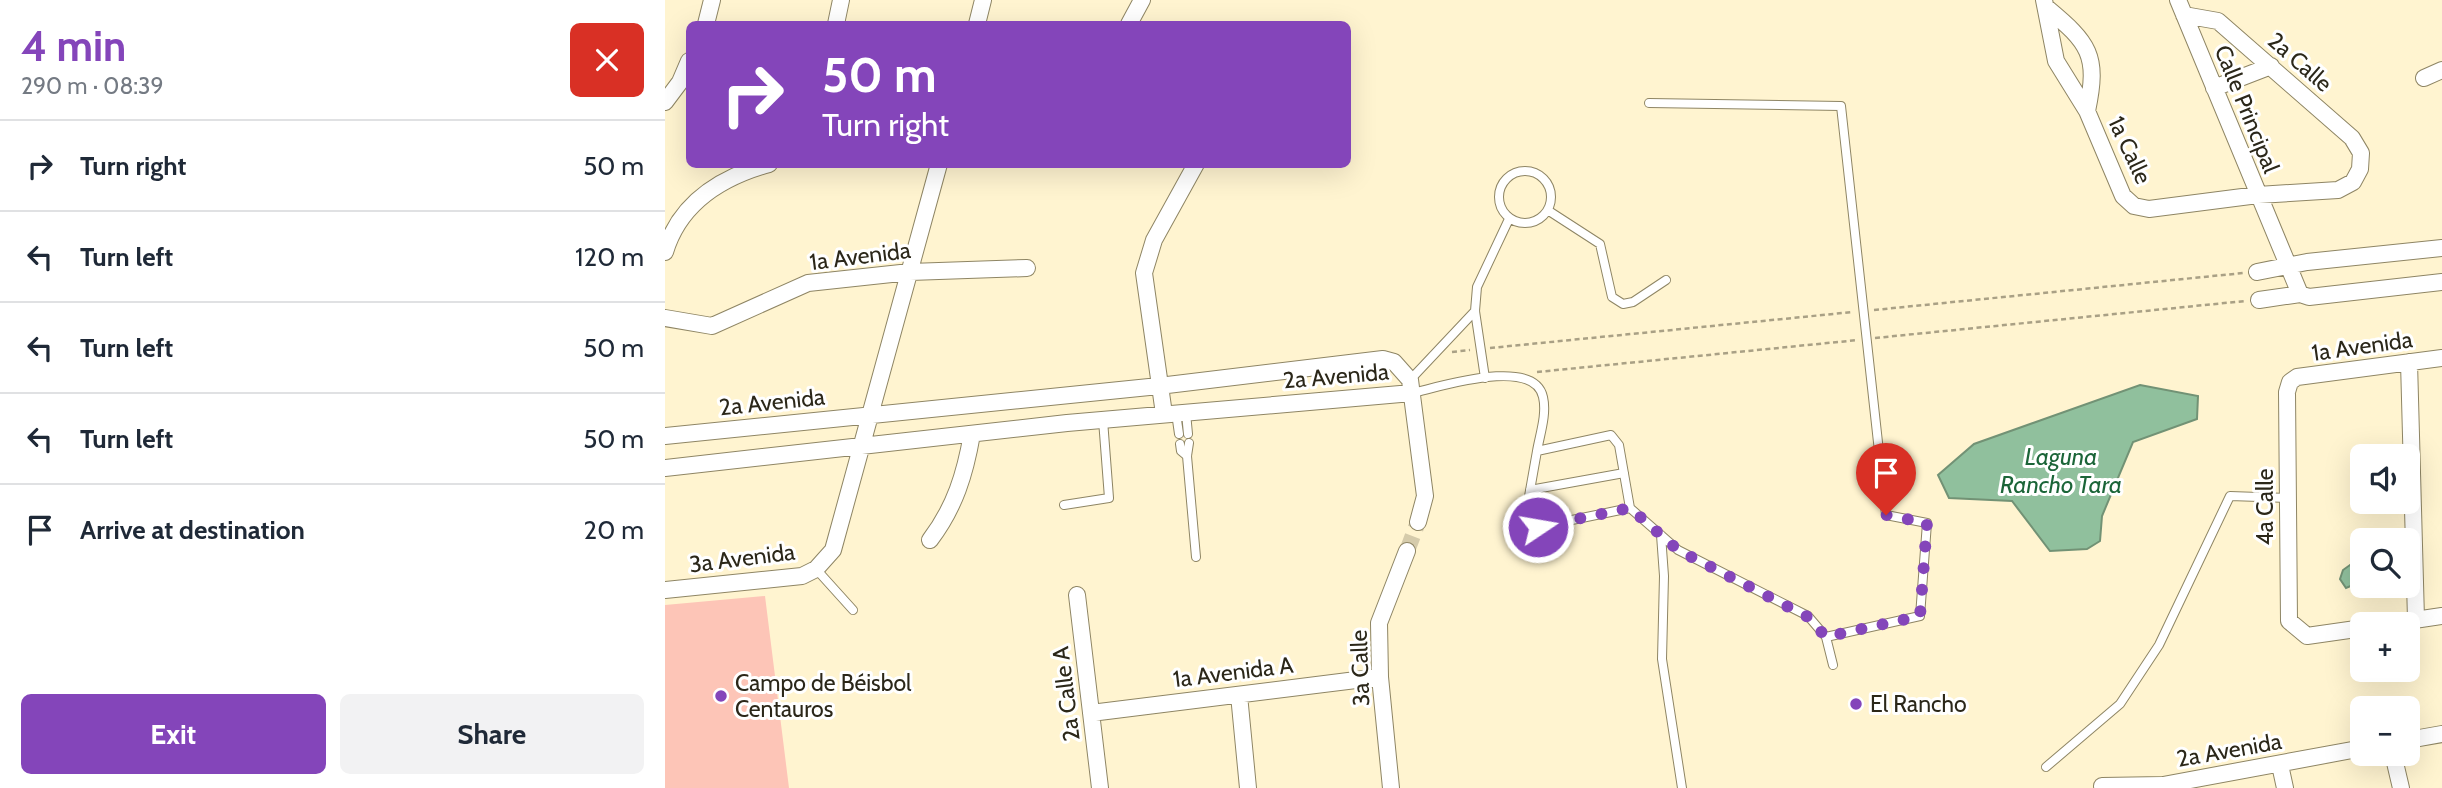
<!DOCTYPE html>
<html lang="en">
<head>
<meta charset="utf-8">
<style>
  :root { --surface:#fff; --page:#f2f2f3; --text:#1f2937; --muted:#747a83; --line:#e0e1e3; --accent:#8445ba }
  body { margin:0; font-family:Cabin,sans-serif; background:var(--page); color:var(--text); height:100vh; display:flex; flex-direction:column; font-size:26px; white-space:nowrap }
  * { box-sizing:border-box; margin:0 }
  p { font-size:23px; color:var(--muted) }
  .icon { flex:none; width:38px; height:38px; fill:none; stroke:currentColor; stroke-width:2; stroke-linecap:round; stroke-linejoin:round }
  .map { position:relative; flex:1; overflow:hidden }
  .side { display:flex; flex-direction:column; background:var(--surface); width:665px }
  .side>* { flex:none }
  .top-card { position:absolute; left:21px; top:21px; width:665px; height:147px; border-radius:10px; box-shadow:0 7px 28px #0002; background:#8445ba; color:#fff; overflow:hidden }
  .fabs { position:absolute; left:1685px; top:444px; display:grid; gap:14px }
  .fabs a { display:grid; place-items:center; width:70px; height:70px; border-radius:10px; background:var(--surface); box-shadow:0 7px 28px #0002; font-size:35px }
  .pin { position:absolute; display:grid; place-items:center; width:60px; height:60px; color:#fff; margin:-72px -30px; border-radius:50% 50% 50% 0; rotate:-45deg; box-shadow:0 0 7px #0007 }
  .pin .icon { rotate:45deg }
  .me { position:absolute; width:77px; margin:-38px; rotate:78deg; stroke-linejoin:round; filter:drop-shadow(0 0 5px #0008) }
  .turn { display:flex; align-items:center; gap:24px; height:147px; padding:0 21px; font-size:32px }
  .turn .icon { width:91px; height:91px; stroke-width:2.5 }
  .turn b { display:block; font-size:49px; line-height:60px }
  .round { display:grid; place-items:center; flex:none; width:74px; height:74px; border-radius:10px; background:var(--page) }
  .headline { display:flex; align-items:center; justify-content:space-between; height:119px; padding:0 21px }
  h1 { font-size:42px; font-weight:800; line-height:52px; color:var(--accent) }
  .action { display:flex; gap:14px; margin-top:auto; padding:14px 21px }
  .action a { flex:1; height:80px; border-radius:10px; background:var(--accent); color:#fff; font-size:28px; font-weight:800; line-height:80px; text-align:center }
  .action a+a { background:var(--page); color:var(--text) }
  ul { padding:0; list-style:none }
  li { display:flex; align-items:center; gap:21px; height:91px; padding:0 21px; border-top:2px solid var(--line) }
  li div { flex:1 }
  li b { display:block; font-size:26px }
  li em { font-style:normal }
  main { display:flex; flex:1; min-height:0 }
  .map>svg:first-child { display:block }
</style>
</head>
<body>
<main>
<section class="side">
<div class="headline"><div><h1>4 min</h1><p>290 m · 08:39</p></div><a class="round" style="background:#d93025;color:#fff"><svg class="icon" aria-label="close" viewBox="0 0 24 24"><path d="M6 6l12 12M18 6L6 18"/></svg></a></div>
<ul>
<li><svg class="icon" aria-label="right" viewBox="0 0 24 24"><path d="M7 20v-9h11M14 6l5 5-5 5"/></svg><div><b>Turn right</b></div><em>50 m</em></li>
<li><svg class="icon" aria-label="left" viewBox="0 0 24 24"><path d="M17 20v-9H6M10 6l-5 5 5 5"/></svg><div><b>Turn left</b></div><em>120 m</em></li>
<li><svg class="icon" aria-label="left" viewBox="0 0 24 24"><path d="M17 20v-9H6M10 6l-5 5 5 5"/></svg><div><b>Turn left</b></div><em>50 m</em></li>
<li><svg class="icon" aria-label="left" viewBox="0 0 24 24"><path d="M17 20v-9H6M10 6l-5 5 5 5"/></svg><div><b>Turn left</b></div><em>50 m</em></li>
<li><svg class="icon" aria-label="arrive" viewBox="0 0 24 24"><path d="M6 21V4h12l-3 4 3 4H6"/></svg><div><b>Arrive at destination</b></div><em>20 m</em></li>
</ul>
<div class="action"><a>Exit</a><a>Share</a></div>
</section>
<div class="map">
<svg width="1777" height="788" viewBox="0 0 1777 788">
  <rect width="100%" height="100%" fill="#fff4d0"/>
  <!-- green -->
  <path fill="#fdc5b7" d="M100,596L124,788H0V605Z"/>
  <!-- water -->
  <path fill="#90c09d" stroke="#729275" stroke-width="2" d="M1475,385L1533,396L1532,419L1468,442L1437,516L1435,541L1422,549L1385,551L1347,501L1284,498L1273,475L1309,444Z
    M1685,565L1696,568L1695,582L1681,588L1675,579L1678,570Z"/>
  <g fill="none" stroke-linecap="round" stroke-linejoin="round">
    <!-- minor-tunnel -->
    <path stroke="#d5cbab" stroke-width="16" stroke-dasharray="16 8" stroke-linecap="butt" d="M742,551L753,522"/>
    <defs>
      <path id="service" d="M984,103L1176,106L1221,515L1262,523L1255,616L1161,637
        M834 197a26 26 0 1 1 52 0a26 26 0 1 1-52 0Z
        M884,211L935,244L947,297L958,304L968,302L1001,280
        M820,378L810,311L812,287L844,219
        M745,380L810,311
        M747,393C775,387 869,356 878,397C882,414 875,434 872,451L946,435L954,445L965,508L1013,550L1143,616L1161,637L1168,665
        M511,413L514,434
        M521,413L523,434
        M524,443L522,456L531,557
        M515,444L516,451L522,456
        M872,451L861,513L873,527L965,508
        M865,490L959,473
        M399,505L444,498L438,420
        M996,535L999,576L997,659L1017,788
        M151,569L188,610
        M1381,767L1455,704L1494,645L1565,496L1623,498"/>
      <path id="minor" d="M1379,0L1391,61L1422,111L1458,196L1469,206L1484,209L1593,195L1673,190L1688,182L1695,169L1696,153L1687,138L1553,21L1519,15
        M1513,0L1635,294
        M1382,8C1424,43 1434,55 1422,111
        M41,24L47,0
        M171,24L176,0
        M312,24L318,0
        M464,24L477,0
        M1759,78L1777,70
        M1549,88L1606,66
        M0,102L15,82L24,61
        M0,252C15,202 57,177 104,164
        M1592,272L1642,262L1777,248
        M1594,300L1635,294L1644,297L1777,282
        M0,318L47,326L143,283L245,272L362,268
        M1744,362L1751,619
        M499,414L479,273L489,240L531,164
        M0,436L494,386L718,359L729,362L745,380L760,496L753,522
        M0,468L402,423L747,393
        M265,540C290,507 300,474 307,434
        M0,590L137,576L151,569L168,550L274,164
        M412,595L435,788
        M1716,625L1777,616
        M1698,628L1642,636L1624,621L1622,392L1625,382L1632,377L1777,358
        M574,695L583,788
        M426,713L715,677
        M1743,740L1777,734
        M1728,754L1736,788
        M1615,765L1620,788
        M1437,786L1498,785L1698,748
        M726,788L715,677L714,623L742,551"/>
    </defs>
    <!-- service casing -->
    <use href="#service" stroke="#8e8564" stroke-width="10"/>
    <!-- minor casing -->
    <use href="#minor" stroke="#8e8564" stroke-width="18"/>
    <!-- path -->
    <path stroke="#a9a085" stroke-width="2.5" stroke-dasharray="5 3.5" stroke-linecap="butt" d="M1209,310L1578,273
      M1210,338L1580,301
      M825,348L1188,312
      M787,352L805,350
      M872,372L1193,340"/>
    <!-- service -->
    <use href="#service" stroke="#fff" stroke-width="8"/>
    <!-- minor -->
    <use href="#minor" stroke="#fff" stroke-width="16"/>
  </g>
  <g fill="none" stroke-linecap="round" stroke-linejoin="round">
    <!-- route -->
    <path stroke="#8445ba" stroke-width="12" stroke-dasharray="0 21.6" d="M873,527L965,508L1013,550L1143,617L1161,637L1255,616L1262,523L1221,515"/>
  </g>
  <!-- markers -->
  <g fill="#8445ba" stroke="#fff" stroke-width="2.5">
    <circle cx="56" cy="696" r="7"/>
    <circle cx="1191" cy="704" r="7"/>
  </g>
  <g text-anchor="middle" stroke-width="6" stroke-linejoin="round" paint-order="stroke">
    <!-- street labels -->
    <g font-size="23" fill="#2b2719" stroke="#fff">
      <text transform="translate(1635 62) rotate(41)" y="8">2a Calle</text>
      <text transform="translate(1582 109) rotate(68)" y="8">Calle Principal</text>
      <text transform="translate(1465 150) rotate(65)" y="8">1a Calle</text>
      <text transform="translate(195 256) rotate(-7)" y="8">1a Avenida</text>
      <text transform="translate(1697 346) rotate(-8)" y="8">1a Avenida</text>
      <text transform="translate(671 376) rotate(-5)" y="8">2a Avenida</text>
      <text transform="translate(107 402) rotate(-6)" y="8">2a Avenida</text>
      <text transform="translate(1600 507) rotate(-90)" y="8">4a Calle</text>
      <text transform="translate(77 558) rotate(-7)" y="8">3a Avenida</text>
      <text transform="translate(695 668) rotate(-92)" y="8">3a Calle</text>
      <text transform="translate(568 672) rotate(-7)" y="8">1a Avenida A</text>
      <text transform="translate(401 694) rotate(-97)" y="8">2a Calle A</text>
      <text transform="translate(1564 750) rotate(-10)" y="8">2a Avenida</text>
    </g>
    <!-- poi labels -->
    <g font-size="23" fill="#2b2719" stroke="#fff" text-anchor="start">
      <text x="70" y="691">Campo de Béisbol<tspan x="70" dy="26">Centauros</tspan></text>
      <text x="1205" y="712">El Rancho</text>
    </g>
    <!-- water labels -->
    <g font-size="24" font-style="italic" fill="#1b6538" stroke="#fff">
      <text x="1396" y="465">Laguna<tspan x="1396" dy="28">Rancho Tara</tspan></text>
    </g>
  </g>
</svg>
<div class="fabs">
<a><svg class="icon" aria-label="sound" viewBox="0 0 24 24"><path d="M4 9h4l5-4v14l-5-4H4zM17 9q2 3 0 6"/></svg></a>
<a><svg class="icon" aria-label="search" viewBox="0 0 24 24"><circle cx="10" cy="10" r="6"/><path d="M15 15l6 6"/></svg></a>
<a>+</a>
<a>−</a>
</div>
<div class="pin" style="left:1221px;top:515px;background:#d93025"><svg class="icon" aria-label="arrive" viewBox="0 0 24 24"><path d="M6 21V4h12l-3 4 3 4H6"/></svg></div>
<svg class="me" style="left:873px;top:527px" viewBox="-20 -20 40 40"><circle r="17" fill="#8445ba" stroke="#fff" stroke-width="3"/><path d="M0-11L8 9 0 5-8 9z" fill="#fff"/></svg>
<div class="top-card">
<div class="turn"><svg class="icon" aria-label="right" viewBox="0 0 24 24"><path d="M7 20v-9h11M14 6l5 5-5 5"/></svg><div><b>50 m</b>Turn right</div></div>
</div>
</div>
</main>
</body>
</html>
